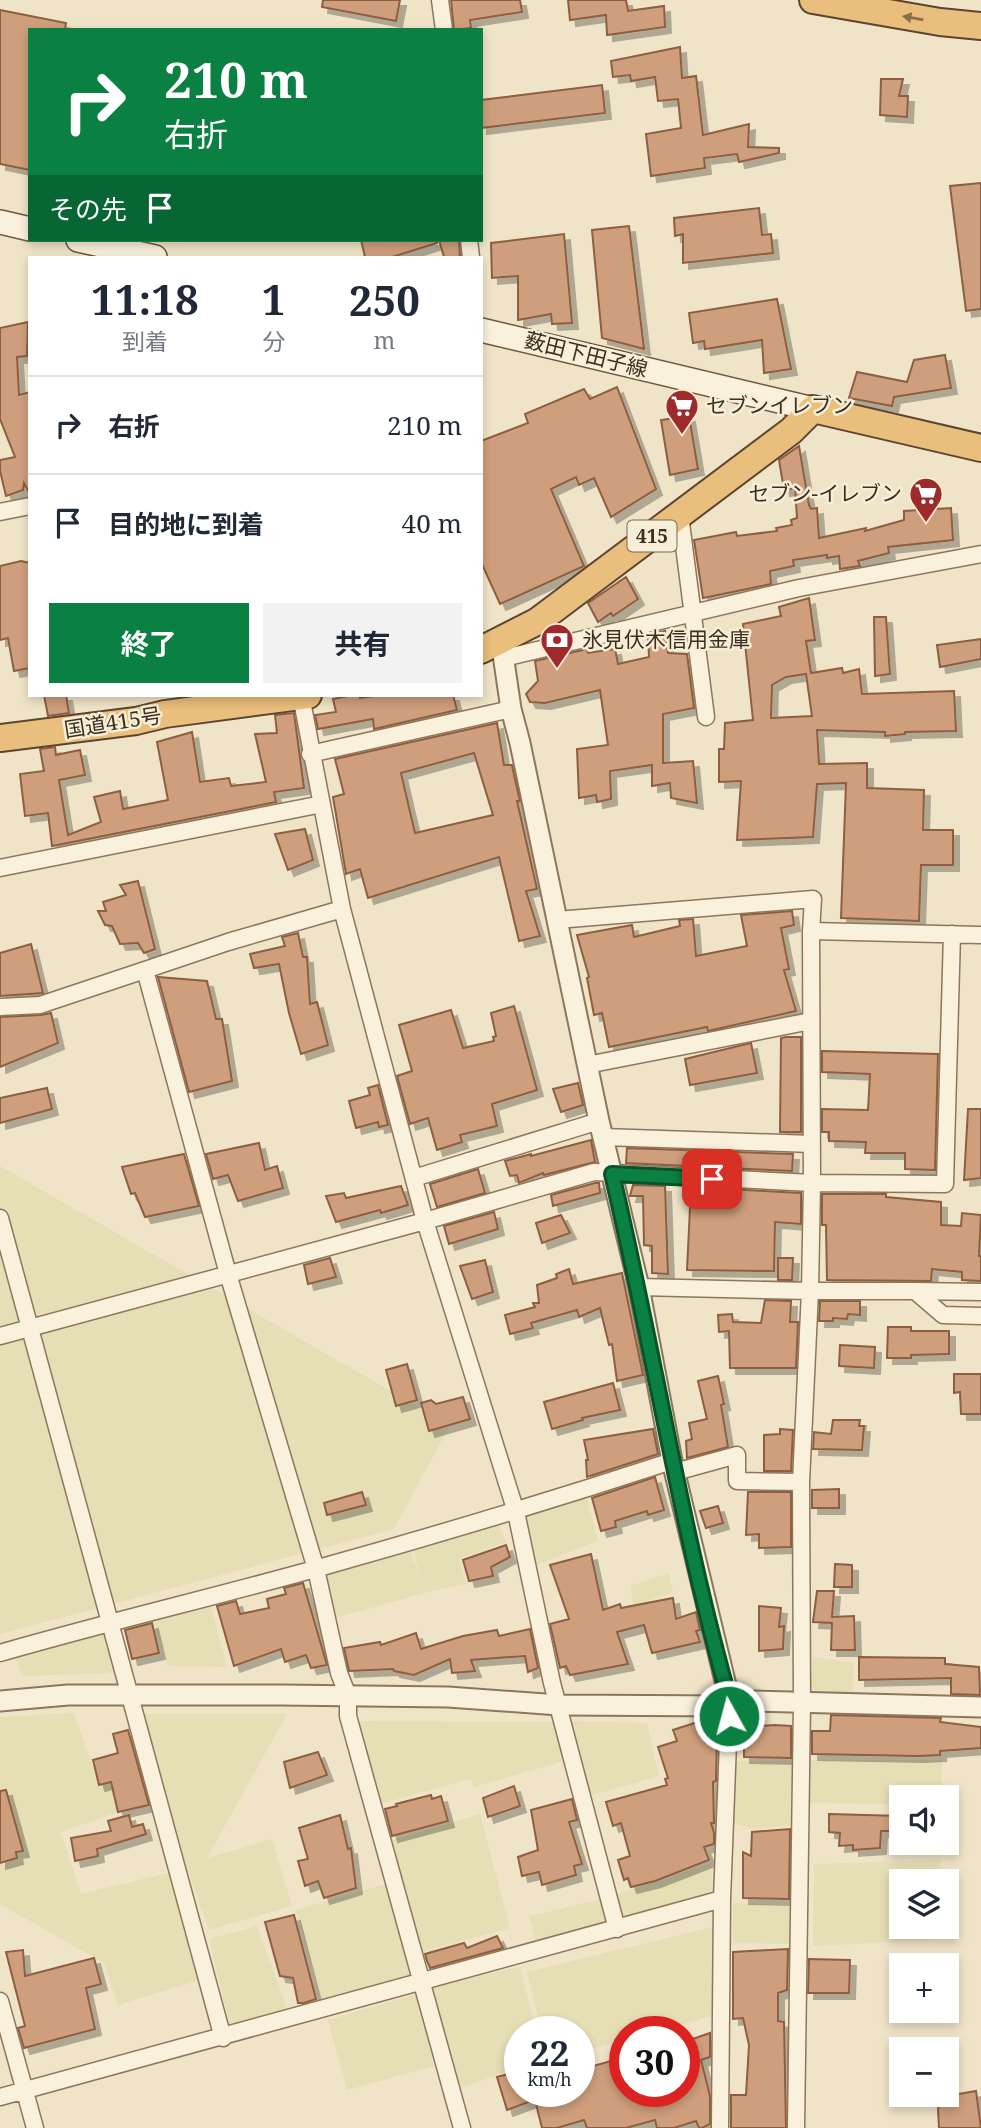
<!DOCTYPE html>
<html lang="ja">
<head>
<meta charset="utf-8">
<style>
  :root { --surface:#fff; --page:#f2f2f3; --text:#1f2937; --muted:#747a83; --line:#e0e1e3; --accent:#0b8043 }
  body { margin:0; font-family:"Noto Serif","Noto Sans JP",serif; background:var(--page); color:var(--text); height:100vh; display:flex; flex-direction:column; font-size:26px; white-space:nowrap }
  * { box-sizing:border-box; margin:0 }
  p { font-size:23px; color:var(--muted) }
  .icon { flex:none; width:38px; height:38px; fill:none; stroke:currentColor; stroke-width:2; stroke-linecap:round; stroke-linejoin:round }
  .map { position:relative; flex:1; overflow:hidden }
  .sheet { position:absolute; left:28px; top:256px; width:455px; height:441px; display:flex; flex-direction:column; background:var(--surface); border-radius:0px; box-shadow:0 4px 10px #0003 }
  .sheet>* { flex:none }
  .guide { position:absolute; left:28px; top:28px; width:455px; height:214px; border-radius:0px; box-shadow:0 4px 10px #0003; background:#0b8043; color:#fff; overflow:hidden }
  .controls { position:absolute; left:889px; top:1785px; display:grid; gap:14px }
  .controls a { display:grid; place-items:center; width:70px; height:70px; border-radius:0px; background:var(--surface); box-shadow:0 4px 10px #0003; font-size:35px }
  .speed { position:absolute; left:504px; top:2016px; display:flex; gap:14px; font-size:35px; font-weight:700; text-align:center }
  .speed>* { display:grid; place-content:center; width:91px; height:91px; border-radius:50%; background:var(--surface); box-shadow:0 4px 10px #0003; line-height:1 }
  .speed small { font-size:18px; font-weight:400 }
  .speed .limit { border:10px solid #d22; background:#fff; color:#111 }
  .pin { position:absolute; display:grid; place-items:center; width:60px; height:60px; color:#fff; margin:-30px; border-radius:14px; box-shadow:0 4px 10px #0006 }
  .me { position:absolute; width:77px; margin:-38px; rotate:353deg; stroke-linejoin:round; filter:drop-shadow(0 0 5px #0008) }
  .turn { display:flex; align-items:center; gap:24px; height:147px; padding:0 21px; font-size:32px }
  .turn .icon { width:91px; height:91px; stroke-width:2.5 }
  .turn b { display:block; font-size:49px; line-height:60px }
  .then { display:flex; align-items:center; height:66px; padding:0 21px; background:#0003; gap:14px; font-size:26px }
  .eta { display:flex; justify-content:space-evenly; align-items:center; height:119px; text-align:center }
  .eta b { font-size:42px; font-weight:700; line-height:49px }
  .cta { display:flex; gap:14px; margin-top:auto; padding:14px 21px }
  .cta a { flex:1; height:80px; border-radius:0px; background:var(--accent); color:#fff; font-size:28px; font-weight:700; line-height:80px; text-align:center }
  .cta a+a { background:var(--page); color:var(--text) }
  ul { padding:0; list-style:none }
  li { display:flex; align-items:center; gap:21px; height:98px; padding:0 21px; border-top:2px solid var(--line) }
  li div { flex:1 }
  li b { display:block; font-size:26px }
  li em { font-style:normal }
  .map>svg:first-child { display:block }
</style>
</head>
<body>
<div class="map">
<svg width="981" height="2128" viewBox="0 0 981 2128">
  <defs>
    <filter id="shadow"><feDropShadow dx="6" dy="6" stdDeviation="0" flood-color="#0004"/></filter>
  </defs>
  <rect width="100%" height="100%" fill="#f0e4c8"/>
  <!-- farmland -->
  <path fill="#e6deb5" d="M0,1166L450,1425L394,1529L0,1634Z
    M586,1495L598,1541L533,1566L521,1515Z
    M499,1523L506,1542L459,1559L466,1584L424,1593L332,1619L321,1567L410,1549L420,1579L413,1546Z
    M669,1573L673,1592L634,1606L630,1586Z
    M210,1602L227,1667L168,1666L150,1613Z
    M103,1629L117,1673L22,1676L14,1656Z
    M813,1657L854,1663L853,1693L810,1696Z
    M74,1713L99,1784L110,1782L118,1812L61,1832L81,1894L171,1872L199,1980L118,2005L104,1963L0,1904V1717Z
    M143,1714H287L207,1858L272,1839L292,1906L209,1930L186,1865Z
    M355,1721L556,1722L567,1760L474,1787L471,1779L380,1804Z
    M568,1721L647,1723L659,1776L589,1796Z
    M809,1760H942L941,1797H901V1804L808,1803Z
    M732,1761H794V1825L752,1829L733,1823Z
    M480,1814L510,1928L421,1952L389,1841Z
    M941,1860L939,1881H901V1927H935L934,1940L813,1946L814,1864Z
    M711,1863L713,1892L624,1919L615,1895Z
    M389,1883L413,1978L322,2004L296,1910Z
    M603,1899L611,1923L537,1944L529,1916Z
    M733,1903L793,1905L790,1944L733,1943Z
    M257,1926L288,2011L230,2026L209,1939Z
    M716,1926L712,2016L653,2032H625V2040L579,2052V2032H542L527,1972Z
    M520,1967L536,2032H520V2067L460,2088L431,1986Z
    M417,1994L434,2066L347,2090L328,2020Z"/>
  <!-- building -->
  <path fill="#cf9f7d" stroke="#8d5f41" stroke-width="2" fill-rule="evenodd" filter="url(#shadow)" d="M323,0H400L396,21L322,7Z
    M451,0H520L522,12L470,20L471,28L454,30Z
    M568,0H626L628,11L664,6L665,27L607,35L606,15L570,20Z
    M0,10L66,23L65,30H30V170L0,164Z
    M680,47L682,78L696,76L703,135L749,124L748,147L779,148V153L739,162L737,154L704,158L705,168L651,176L646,134L681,128L678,99L658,101L655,77L631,81L630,75L613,77L611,61Z
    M881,79H903L899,96H908L907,117L880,115Z
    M602,85L605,113L481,128V100Z
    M981,183V309L966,311L950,186Z
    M759,208L762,235L771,234L773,253L683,263V234L675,236L674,218Z
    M629,226L644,349L602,338L592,230Z
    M564,234L572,323L552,324L551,314L518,320V276L492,278L491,243Z
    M361,240H437V243L392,257H365Z
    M439,240H459L460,257H444Z
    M777,299L791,369L764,373L762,340L705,349L704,341L693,343L689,313Z
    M28,322L27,356L17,357L19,395L30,392V494L24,483L23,490L6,496L0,471V460L15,457L0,419V328Z
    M945,355L951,388L894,397L892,406L849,398L857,372L907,382L914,360Z
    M617,387L656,489L611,517L594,478L579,485L576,477L551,489L584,566L500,604L481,562V441L528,423L525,414L584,389L590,399Z
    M689,416L698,469L670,475L661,420Z
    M799,446L809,505L811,509L817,508L819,538L866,528L865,531L904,520V511L951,508L953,540L888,547L889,553L858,561L860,566L853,567L840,569L839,556L827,558V555L793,560L794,566L770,571L771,584L703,598L694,540L736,532L737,536L777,531L776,528L792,525L791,520L797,518L795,488L784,490L779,460Z
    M21,561L30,563V668L14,671L8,638L0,640V566Z
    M626,577L638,599L613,616L611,613L598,622L588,603Z
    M809,598L815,640L806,641L811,673L842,668L843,673L859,669L862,694L954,691L956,731L905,732V734L885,736V732L817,730L819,764L867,763V788L924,790L923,830H953V865H921L919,921L841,918L846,783L817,784L813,837L737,840L741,781L719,782V749H724L725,723L753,720L743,624L781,616L779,607ZM806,674L812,716L771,718L772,685L786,677Z
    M874,617H886L890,674L875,676Z
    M665,631L668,653L687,654L694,708L663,714V763L693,761L697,803L671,798L670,783L652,786V765L610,771L611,799L597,802L596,795L579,798L577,749L608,745L600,690L545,703L530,702L526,694L538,681L535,661L587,649L588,653L615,649L618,664L649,657L648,635Z
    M981,639V659L940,667L937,645Z
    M44,695H66L69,713L48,716Z
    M353,695H359L360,698L382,695H453L457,710L374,729L373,719L318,729L315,715L336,712L333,699Z
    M294,713L304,788L274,792L276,802L52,846L48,813L25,816L20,774L44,771L40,749L55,747L56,755L80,750L85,775L59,780L68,835L101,822L94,797L120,791L123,809L168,800L157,742L192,732L200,782L229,778L231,786L266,782L255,734L277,733L275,715Z
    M497,723L504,765H512L514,775L520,801H517L537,889L526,891L540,936L519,941L499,857L368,898L360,869L346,874L333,797L344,794L335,759ZM474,753L493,815L415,833L401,773Z
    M305,829L313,860L288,870L275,834Z
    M138,881L155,949L144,953L138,943L120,944L112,926L105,925L98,911H106L103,902L126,895L120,885Z
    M792,911L794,925L781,928L789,969L784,970L796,1011L708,1031L707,1027L609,1047L602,1013L594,1015L587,978L589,977L577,935L632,925L634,937L680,926L679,920L693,919L696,956L747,946L741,915Z
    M298,933L303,957H307L310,1004L317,1002L328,1045L301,1054L289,1013L279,964L254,968L250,954L285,946L282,937Z
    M31,944L43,993L0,996V953Z
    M158,977L207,981L216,1019H222L232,1081L189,1092Z
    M514,1006L537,1090L492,1104L497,1126L460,1135L462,1142L437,1150L428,1118L410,1124L397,1076L412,1071L399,1025L451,1010L463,1048L494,1041L493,1037L496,1036L491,1013Z
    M51,1013L58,1043L0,1067V1017L41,1015Z
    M786,1037H801V1132H780L781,1038Z
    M751,1043L757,1073L690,1085L685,1059Z
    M822,1051L938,1054L935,1170L905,1169V1153H865L866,1142L829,1141V1132H822V1109L868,1110L870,1074L822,1072Z
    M578,1083L583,1105L561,1112L553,1089Z
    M378,1085L388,1125L379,1127L378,1122L356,1128L349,1101L370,1095L368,1088Z
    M47,1088L52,1109L0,1123V1098Z
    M968,1109H981V1178L964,1180Z
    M591,1140L595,1162L544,1175L543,1173L519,1183L517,1175L510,1176L505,1161L531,1154V1156Z
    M259,1143L265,1170L277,1166L283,1188L238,1201L228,1175L213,1179L206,1154Z
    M627,1148L793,1154L792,1171L626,1163Z
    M184,1154L199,1206L145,1217L135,1193L131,1194L122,1167Z
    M478,1169L485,1193L437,1207L430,1184Z
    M595,1183H599L600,1193L553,1206L551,1195Z
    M633,1185L665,1186L668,1274L652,1273V1246L644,1245L643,1196H630Z
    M401,1186L408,1205L381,1213L380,1210L336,1222L326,1196L344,1193L346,1198Z
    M691,1187L801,1193V1224L775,1222L774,1271L687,1270Z
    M822,1194H886V1197L941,1202V1225L961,1226L962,1213L981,1215L979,1256H981V1281L962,1280V1272L932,1269L931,1281L827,1280L826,1225H822Z
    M494,1212L498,1229L449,1244L444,1226Z
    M561,1215L570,1233L542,1243L536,1223Z
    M330,1258L336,1277L308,1284L304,1265Z
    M778,1258H793L792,1280H778Z
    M485,1260L493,1292L472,1299L460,1266Z
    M569,1269L573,1284L622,1273L643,1375L617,1381L612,1344L609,1345L600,1308L579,1317L577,1310L531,1323L533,1328L510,1334L505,1315L535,1307L533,1303H539L537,1285L557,1278L556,1274Z
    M765,1300L791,1301L790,1322H798L796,1368H730L729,1331L719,1332L718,1315L732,1314L733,1322L761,1323Z
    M820,1301H860V1315L848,1314L847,1319L833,1318V1321H819Z
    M888,1327H911V1331H949V1354L911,1355V1358H887Z
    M840,1345L875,1347L874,1368L839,1366Z
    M407,1364L417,1400L396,1406L386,1370Z
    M954,1374H981V1414H961L960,1392L954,1393Z
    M718,1376L724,1404L721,1405L728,1447L687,1458L686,1441L692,1439L689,1423L707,1419L698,1381Z
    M613,1383L620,1410L582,1418L583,1420L552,1429L544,1402Z
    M463,1397L470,1419L429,1431L421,1403L431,1400L436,1404Z
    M833,1420H860L859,1426H864L862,1450L813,1449L814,1432L831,1434Z
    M653,1429L658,1454L587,1477L586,1460H588L584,1440Z
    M780,1429L793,1430L791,1471H764V1435L780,1434Z
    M655,1477L664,1510L648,1515L647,1511L615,1521L616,1527L601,1531L592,1498Z
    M839,1489V1508H812V1490Z
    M362,1492L366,1505L327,1515L324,1503Z
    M748,1492H791V1547L759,1548V1534L746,1535Z
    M718,1506L723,1523L706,1528L700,1511Z
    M506,1545L510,1557L491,1567L493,1576L469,1581L463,1560Z
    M591,1554L603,1610L620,1604L621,1608L673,1598L676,1619L696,1612L700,1630L696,1631L700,1642L652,1653L644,1625L617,1632L628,1664L570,1675L566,1666L560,1668L550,1624L569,1619L550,1565Z
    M835,1564L852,1565V1587H834Z
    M303,1583L327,1665L311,1668L306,1655L285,1662L281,1649L234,1666L217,1606L236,1601L240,1614L269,1608L267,1599L286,1594L284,1588Z
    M817,1591H834L832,1617L854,1616L855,1650H831L832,1623L813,1622Z
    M759,1606L781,1608L779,1627L784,1626L783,1649L759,1651Z
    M152,1623L159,1653L132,1659L125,1630Z
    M530,1629L538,1668L528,1672L525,1656L471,1660L475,1671L452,1673L450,1659L414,1675L394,1671L393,1669L349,1671L344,1648L380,1642L381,1645L416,1633L421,1649L463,1636L497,1630L499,1636Z
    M859,1657L945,1658V1664L979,1667L980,1695L951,1694V1678L859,1680Z
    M831,1715L941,1718L940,1722L981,1727V1748L940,1751V1755L918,1756L812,1754V1731H830Z
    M701,1721L705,1725L715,1723L717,1734L716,1781L713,1782L714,1823H711L714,1833V1844L704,1847L709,1860L655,1881L631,1887L628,1878L624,1880L618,1860L630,1856L621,1823L613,1826L606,1802L667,1785L665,1779L668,1778L658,1747L677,1741L673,1730Z
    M775,1725L791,1726V1758L744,1757V1727Z
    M128,1730L149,1805L118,1812L111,1782L99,1785L93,1760L118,1753L113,1734Z
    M318,1752L327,1775L290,1788L284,1762Z
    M514,1786L520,1806L488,1817L483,1798Z
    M6,1790L23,1851L16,1852L17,1858L0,1863V1791Z
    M431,1795L432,1799L441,1796L448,1821L392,1836L385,1809L397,1806L396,1804Z
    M572,1799L577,1820L569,1822L582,1864L574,1866L576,1875L542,1885L539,1872L522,1876L518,1857L538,1850L531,1810Z
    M829,1814L901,1816V1831H881L880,1848L853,1850V1845L839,1846L840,1833L829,1832Z
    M129,1815L132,1827L143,1824L146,1834L97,1849L98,1856L75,1861L71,1838L111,1831L108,1821Z
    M340,1815L348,1849L351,1848L356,1888L324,1898L318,1881L305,1886L298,1861L308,1859L299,1828Z
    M790,1829L789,1899L743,1898V1852L751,1856L752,1832Z
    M294,1915L316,1999L304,2003H298L293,1978L280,1976L265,1922Z
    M497,1936L503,1948L430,1968L427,1961L425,1954L464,1943L467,1948Z
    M788,1949L787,1990L778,1993V2021L784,2022L786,2128H731V2095H746L749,2045L743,2018L733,2019V1952Z
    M23,1950L25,1976L94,1958L101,1984L86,1988L95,2029L24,2048L18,2028L25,2026L6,1952Z
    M809,1959L850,1960L849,1993H808Z
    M710,2033V2057L701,2060L710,2096V2124L702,2128H699L696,2121L674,2128H657L655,2120L626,2128H587L584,2120L557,2128H542L536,2104L577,2094L576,2091H579V2070L625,2057V2091H684V2042Z
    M520,2071V2091L553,2093L507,2110L497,2077Z
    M976,2091L981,2128H939L938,2109L942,2097Z"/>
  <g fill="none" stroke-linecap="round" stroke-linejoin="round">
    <defs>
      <path id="minor" d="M440,0L444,30
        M469,240L471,257
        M0,512L30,506
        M680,515L706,717
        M504,658L799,588L981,554
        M301,696L342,909L425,1221L516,1512L552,1683L617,1929
        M310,754L511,709
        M0,868L322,804
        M557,920L813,899L811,931L812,1183L810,1291L801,1482L802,1703L796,2128
        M811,931L981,935
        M145,970L228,942L342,909
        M0,1007L40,1005L145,970L228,1274L316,1569L339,1673L348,1696V1716L462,2128
        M587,1065L811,1021
        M603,1137L812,1144
        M414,1178L599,1121
        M0,1218L223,2038
        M639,1287L810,1291H915
        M981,1292L915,1291L943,1315L981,1316
        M0,1336L425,1221L594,1172L812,1183L945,1184L952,934
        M675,1472L737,1455V1481L801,1482
        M0,1653C107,1622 215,1597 322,1567C440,1534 556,1499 672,1461
        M0,2001L35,2128
        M0,2097L722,1899
        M720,2128L722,1899L729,1716L731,1706"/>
      <path id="tertiary" d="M501,641L511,709L520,743L599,1121L639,1287L672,1461L731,1706
        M0,1701L68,1695H281L448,1697L559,1705L731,1706L755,1701L981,1707"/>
      <path id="secondary" d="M0,222L30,229
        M78,240L155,257
        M481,330L813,409"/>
      <path id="trunk" d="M813,0L940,22L981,26
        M481,650L538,621L791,431L813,409L981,448
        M0,738L136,721L165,714L308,695"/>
    </defs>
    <!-- minor casing -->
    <use href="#minor" stroke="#8d765c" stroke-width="19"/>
    <!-- tertiary casing -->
    <use href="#tertiary" stroke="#8d765c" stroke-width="23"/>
    <!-- secondary casing -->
    <use href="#secondary" stroke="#6f573f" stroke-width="26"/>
    <!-- trunk casing -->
    <use href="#trunk" stroke="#5b4430" stroke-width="30"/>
    <!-- minor -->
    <use href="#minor" stroke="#faf1dc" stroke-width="16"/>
    <!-- tertiary -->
    <use href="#tertiary" stroke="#faf1dc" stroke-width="19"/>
    <!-- secondary -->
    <use href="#secondary" stroke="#faf1dc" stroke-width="23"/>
    <!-- trunk -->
    <use href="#trunk" stroke="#eabe7c" stroke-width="26"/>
  </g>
  <!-- one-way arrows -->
  <defs><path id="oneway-solid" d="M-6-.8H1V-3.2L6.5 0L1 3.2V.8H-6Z" transform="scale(1.75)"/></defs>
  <use fill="#8b6f49" href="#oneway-solid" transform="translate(913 18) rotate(-170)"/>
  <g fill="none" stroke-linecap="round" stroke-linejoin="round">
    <defs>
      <path id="route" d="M712,1179L612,1174C654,1351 681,1531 731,1706L729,1716"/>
    </defs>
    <!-- route casing -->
    <use href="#route" stroke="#07532c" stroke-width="18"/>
    <!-- route -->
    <use href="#route" stroke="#0b8043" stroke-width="12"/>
  </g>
  <!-- icons -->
  <defs>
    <symbol id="supermarket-pin" viewBox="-11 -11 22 30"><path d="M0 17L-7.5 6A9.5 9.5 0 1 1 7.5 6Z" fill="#9e2a2b" stroke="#f7eed8"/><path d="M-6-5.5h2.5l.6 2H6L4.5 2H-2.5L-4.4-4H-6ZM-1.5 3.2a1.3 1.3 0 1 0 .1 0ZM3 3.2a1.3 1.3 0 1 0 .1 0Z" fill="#fff"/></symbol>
    <symbol id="bank-pin" viewBox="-11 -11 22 30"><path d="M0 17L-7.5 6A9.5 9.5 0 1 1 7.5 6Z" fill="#9e2a2b" stroke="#f7eed8"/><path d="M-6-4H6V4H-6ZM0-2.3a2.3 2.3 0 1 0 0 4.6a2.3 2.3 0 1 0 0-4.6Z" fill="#fff"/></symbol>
  </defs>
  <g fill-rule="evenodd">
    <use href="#supermarket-pin" x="663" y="387" width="38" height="52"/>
    <use href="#supermarket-pin" x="907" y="475" width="38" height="52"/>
    <use href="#bank-pin" x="538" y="621" width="38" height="52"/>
  </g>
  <g text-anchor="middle" stroke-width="5" stroke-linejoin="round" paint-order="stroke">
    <!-- shield labels -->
    <rect fill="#f7eed8" stroke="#756857" stroke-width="2" x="627.5" y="520.5" width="49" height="31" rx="5"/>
    <g font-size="19" font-weight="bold" fill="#3d2e20">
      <text x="652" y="543">415</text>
    </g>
    <!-- street labels -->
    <g font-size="21" fill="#3d2e20" stroke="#f7eed8">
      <text transform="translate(586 355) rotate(14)" y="7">薮田下田子線</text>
      <text transform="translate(113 723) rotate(-9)" y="7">国道415号</text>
    </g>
    <!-- poi labels -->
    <g font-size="21" fill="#3d2e20" stroke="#f7eed8" text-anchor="start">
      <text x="706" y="413">セブンイレブン</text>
      <text x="902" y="501" text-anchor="end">セブン-イレブン</text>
      <text x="582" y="647">氷見伏木信用金庫</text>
    </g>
  </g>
</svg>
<div class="controls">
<a><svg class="icon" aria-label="sound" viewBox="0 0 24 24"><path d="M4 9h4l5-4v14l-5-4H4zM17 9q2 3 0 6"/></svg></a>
<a><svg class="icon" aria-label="layers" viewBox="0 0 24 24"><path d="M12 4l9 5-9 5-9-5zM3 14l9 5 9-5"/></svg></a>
<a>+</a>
<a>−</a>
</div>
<div class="speed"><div>22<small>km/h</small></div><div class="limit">30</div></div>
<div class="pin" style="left:712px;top:1179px;background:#d93025"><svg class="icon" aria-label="arrive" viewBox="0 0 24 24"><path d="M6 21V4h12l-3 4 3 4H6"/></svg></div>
<svg class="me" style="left:729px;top:1716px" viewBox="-20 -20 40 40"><circle r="17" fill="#0b8043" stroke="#fff" stroke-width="3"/><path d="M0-11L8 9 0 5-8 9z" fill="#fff"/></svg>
<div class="guide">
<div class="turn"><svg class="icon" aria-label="right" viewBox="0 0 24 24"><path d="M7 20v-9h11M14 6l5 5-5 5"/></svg><div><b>210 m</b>右折</div></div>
<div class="then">その先<svg class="icon" aria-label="arrive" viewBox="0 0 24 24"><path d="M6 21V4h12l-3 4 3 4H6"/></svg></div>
</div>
<section class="sheet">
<div class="eta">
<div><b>11:18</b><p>到着</p></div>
<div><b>1</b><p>分</p></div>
<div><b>250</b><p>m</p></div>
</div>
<ul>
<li><svg class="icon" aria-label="right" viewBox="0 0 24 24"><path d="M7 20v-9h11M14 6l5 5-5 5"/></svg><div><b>右折</b></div><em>210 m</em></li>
<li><svg class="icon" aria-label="arrive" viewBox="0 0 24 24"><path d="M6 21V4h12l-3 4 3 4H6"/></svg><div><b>目的地に到着</b></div><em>40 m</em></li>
</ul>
<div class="cta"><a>終了</a><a>共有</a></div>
</section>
</div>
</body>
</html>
